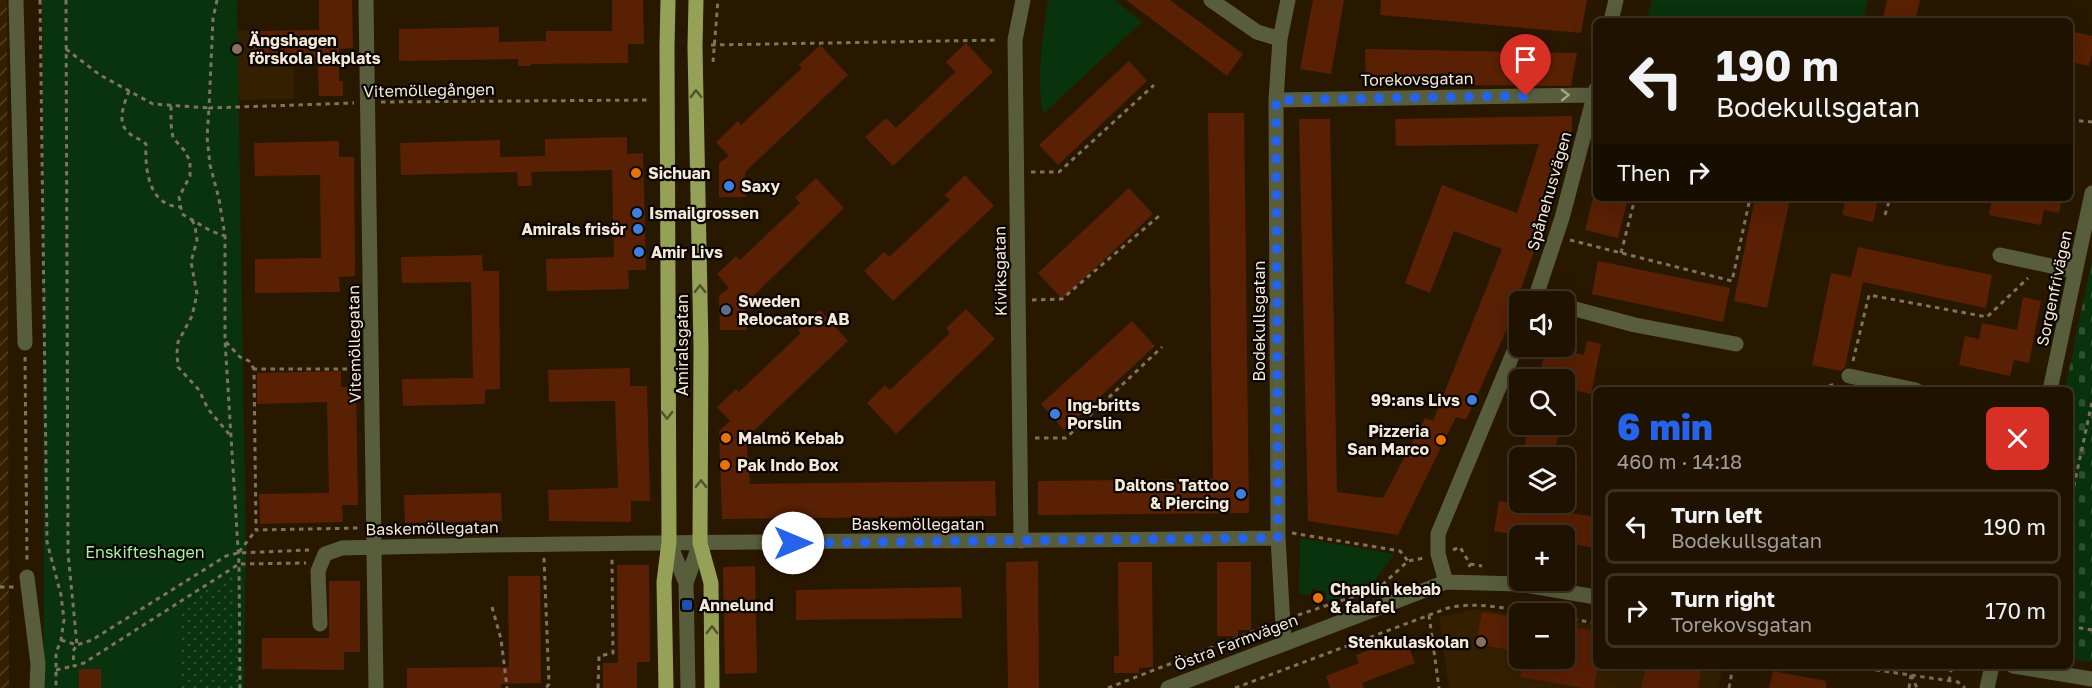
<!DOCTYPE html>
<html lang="en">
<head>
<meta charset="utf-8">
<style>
  :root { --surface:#1f1200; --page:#2c200f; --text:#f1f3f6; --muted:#a19e99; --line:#3c3222; --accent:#2563eb }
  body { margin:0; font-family:"Golos Text",sans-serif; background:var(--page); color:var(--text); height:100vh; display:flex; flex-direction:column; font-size:22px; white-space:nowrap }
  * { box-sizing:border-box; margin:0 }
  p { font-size:20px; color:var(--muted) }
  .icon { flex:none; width:33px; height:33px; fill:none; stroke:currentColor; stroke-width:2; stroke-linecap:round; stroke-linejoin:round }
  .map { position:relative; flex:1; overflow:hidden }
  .panel { position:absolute; left:1593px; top:387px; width:480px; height:282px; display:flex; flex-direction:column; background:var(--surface); border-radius:9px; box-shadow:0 6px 24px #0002,0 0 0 2px var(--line) }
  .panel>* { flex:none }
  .guide { position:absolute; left:1593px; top:18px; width:480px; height:183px; border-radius:9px; box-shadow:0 6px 24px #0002,0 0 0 2px var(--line); background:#1f1200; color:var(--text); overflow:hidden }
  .buttons { position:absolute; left:1509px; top:291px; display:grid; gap:12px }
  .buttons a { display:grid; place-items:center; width:66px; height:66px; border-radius:9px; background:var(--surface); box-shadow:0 6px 24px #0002,0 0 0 2px var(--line); font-size:30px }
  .pin { position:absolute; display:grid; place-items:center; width:51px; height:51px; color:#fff; margin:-62px -26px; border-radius:50% 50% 50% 0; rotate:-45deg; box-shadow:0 0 6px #0007 }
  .pin .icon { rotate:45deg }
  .me { position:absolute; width:66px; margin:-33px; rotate:90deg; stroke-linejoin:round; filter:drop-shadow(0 0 4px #0008) }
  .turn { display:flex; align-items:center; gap:21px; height:126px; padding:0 24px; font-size:27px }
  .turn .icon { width:78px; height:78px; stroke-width:2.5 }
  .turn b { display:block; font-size:42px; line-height:51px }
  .then { display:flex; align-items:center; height:57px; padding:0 24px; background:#0003; gap:12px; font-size:22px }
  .round { display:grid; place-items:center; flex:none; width:63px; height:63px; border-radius:9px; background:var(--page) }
  .summary { display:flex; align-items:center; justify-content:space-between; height:102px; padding:0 24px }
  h1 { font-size:36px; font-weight:800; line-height:45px; color:var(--accent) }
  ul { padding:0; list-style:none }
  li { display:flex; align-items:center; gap:18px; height:75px; margin:0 12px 9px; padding:0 12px; border:3px solid var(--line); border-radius:9px }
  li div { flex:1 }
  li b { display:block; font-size:22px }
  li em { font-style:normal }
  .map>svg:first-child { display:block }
</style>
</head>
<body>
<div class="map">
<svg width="2092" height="688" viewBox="0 0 2092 688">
  <defs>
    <pattern id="industrial-furrows" width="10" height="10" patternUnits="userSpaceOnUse" patternTransform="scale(1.5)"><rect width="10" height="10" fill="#341f00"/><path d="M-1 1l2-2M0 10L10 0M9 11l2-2" fill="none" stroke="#524025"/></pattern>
    <pattern id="cemetery-stones" width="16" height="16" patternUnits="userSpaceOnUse" patternTransform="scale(1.5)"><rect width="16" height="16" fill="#09330c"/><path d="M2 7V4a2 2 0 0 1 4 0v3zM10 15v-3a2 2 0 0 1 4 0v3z" fill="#2d512f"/></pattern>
    <pattern id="garden-dots" width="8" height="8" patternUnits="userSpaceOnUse" patternTransform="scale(1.5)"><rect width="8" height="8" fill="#09330c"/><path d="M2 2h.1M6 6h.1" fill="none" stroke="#2d512f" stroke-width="1.8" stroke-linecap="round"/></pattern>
  </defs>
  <rect width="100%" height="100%" fill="#291800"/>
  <!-- built -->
  <path fill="#341f00" d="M251,30L252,67H294V99L223,100L222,31Z
    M1477,609L1519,615L1520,658H1564L1565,621L1596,625V666H1723L1719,688H1449L1439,617Z"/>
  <!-- industrial -->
  <path fill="url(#industrial-furrows)" d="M0,0H7L9,688H0Z"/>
  <!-- green -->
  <path fill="#09330c" d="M42,0H237L246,552L244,688H44Z
    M1048,0H1115L1142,22L1043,114C1036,83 1043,32 1048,0Z
    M1652,0H1868L1863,21H1647Z
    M1300,538L1394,554L1371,586L1333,601L1325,599L1326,592L1312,589L1310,595L1299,594Z"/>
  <!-- cemetery -->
  <path fill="url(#cemetery-stones)" d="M2092,258V662L2070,659V390H2065Z"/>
  <!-- garden -->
  <path fill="url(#garden-dots)" d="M235,572L238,688H179L178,608Z"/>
  <!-- building -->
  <path fill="#592004" d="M319,0H352L353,48L339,49V81H343V96H319L318,63L253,64V31L319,30Z
    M612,0H643L644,44H628V63L531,64V66H518V59L399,61V29L499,27V42L546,41V31H612Z
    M1126,0H1170L1243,54L1227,76Z
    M1313,0H1344L1331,74L1300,69Z
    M1381,0H1587L1581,33L1380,15Z
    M1887,0H1920L1915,21H1882Z
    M2070,31L2092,36V54L2089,66L2070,62Z
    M966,43L993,72L893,166L865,137L886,118L896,128L955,72L946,62Z
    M820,45L848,75L745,172L746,197H719V163L729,156L716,142L738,121L741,125L802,68L799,65Z
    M1365,49L1577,53L1571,86L1366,84Z
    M1129,61L1147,81L1058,165L1039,145Z
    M1208,113H1244L1249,513L1038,515V481L1213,479Z
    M1572,116V143H1566L1567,155L1508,327L1466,420L1456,417L1398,535L1308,521L1299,119H1330L1337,492L1383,498L1425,418L1433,421L1502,249L1454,231L1430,293L1405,283L1442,185L1517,213L1539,144L1396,146L1395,119Z
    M627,137V154L643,153L646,270H628L629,289L547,291L546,259L614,257L612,170L531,172L532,186H518L517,172L401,175L400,143L500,140V157L545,156V139Z
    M339,141V157H354L355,276L339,277L340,292L255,293V259L321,258L320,175L255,176L254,143Z
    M965,175L994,206L893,301L864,271L884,252L889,257L950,200L945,195Z
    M816,178L844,208L745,304L747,330H720L719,296L729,288L717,274L736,256L740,260L800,203L795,198Z
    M1129,188L1153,214L1062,299L1038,273Z
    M1593,198H1628L1618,238L1585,230Z
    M1755,198H1790L1767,308L1734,301Z
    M1846,198H1878L1873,222L1842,215Z
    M1992,198H2062L2059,213L2044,210L2041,225L1989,215Z
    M1858,247L1992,275L1986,308L1863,282L1845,367L1841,371L1812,365L1831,273L1851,277Z
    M482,255L483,271H499L500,389L485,390V404L403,406L402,379L473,378L471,282L402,283L401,257Z
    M1598,261L1730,288L1723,322L1592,294Z
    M2023,297L2041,301L2029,363L2014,360L2010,376L1959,365L1965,336L1979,339L1982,323L2017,330Z
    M966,309L995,339L896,434L867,403L885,385L890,390L950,333L946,328Z
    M820,310L848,341L746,438L750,484L995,481L996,516L722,519L719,431L730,421L717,407L736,389L739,392L801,333L798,330Z
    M1132,321L1155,346L1064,430L1041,404Z
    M1587,341L1601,344L1591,394L1564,388V380H1539L1545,347L1584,355Z
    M630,368V386H647L650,501H631V522L549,521L548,490L618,488L615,401L549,402L548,370Z
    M341,371V387H356L358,505H342L343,522L260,524L259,494L329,493L327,402L257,404V373Z
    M1529,424H1560L1554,456L1548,455V458H1522Z
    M501,493L502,521L405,523L404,495Z
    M1499,501L1596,517V548L1564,543V536H1522L1494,531Z
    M1038,561L1039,688H1008L1006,562Z
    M1118,562H1152L1153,667L1139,668V673H1114V656H1119Z
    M1217,562H1251V630H1238V636H1217Z
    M617,565H649L650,662H637V688H603V663H618Z
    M755,566L757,673L725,674L723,567Z
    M508,576H540L541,683L501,684V688H407V668L509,667Z
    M329,581H360V652H344V670L262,669V638H329Z
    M961,587L962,618L796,620V590Z
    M1482,612L1520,618V652L1476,644Z
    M1564,626L1596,631V666H1598L1594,688H1583L1520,677L1524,658H1564Z
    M1405,636L1415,663L1362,683L1364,688H1330L1326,676L1359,663L1356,655Z
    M1646,666H1702L1698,688H1641Z
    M79,669H101V688H79Z
    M1773,671L1826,681V688H1769Z"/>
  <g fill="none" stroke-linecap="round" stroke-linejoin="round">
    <!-- path -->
    <path stroke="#81725e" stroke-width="3" stroke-dasharray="4.5 4.5" stroke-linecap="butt" d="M40,0L47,542L61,595L64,620L61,640L56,653V688
      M66,0L68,553L77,645L73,651L74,666L84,663L239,564L306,563
      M217,0L213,19L209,108L354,103
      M711,45L999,40
      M66,49L100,75L153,104L209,108L207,137L210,165L219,199L225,236V341L239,564L240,688
      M713,62L718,0
      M129,91C124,104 116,123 129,133C134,138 141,139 146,144C145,169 148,206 181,207
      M381,102L650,100
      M171,106V124L173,138L184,150L190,161V176L179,197L182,214L211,231L225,236
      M2070,120L2092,122
      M1031,172H1059L1154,85
      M1885,215L1890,198
      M192,220L195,226L197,240L191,262L197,294L192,316L178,342L177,353L178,367L199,390L208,409L229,434
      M1570,240L1732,281L1750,198
      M1621,253L1635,198
      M1032,300L1062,299L1159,216
      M226,342L240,357L249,361L254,369
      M25,357L27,563
      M1853,361L1869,295L1987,317L2028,278
      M356,369H254L256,530L359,528
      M1821,390L1836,383
      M1035,438H1066L1162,347
      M2070,504L2092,402
      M1292,533L1400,551L1408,561
      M1453,550L1460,547L1470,564L1469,567
      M239,552L256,530
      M544,558L549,684L546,688
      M1470,564L1482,566
      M0,587H14
      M492,607L501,639L507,688
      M1298,615L1379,588L1408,561L1424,558
      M1429,615L1439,688
      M1564,618L1596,623
      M2070,626L2092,630
      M61,640L77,645L92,640L226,556L238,553L309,550
      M1849,666L1958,682L1965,688
      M56,670L74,666
      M1911,675L1917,688
      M1949,681L1952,666
      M598,688L599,656L613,653L612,558
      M1108,688L1267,626
      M1235,688L1448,608C1478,601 1508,609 1537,614
      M1729,688L1733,666
      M1909,688L1911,675"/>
    <!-- minor -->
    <path stroke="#585e3c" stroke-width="15" d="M16,0L25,343
      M366,0L376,688
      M1211,0L1257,32L1280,39
      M1611,21L1616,0
      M1276,100L1595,95
      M2000,255L2075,271
      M1534,302L1562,218L1596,89
      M1564,306L1635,325L1736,344
      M1849,376L1916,390
      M2050,390L2092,193
      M1021,541L1015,40L1023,0
      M669,542L686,583
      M27,577L38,664L37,688
      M1446,582L1438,554V534L1520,337
      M320,624L318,571L325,554L342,548C654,540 966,542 1278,538
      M1284,643L1278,538L1276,100L1280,39L1288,0
      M2013,666L2092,679
      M688,688L686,583L700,543
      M1168,688L1446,582L1519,584L1596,597
      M1987,688L1992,666"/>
    <!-- major -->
    <path stroke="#94a157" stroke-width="15" d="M696,0L695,47L701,347L700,543L711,583L712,688
      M666,688L664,582L669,542L667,47L668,0"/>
  </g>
  <!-- one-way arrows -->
  <defs><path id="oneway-chevron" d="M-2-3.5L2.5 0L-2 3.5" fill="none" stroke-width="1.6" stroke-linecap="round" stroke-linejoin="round" transform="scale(1.5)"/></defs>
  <g stroke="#50542c">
    <use href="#oneway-chevron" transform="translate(696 94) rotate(-91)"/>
    <use href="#oneway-chevron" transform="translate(700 289) rotate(-91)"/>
    <use href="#oneway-chevron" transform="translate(667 415) rotate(90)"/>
    <use href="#oneway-chevron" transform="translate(701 484) rotate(-90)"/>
    <use href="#oneway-chevron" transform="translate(712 630) rotate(-90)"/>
  </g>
  <use stroke="#a6a38a" href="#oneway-chevron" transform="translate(1565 95) rotate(-1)"/>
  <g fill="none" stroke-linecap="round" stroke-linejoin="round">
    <!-- route -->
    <path stroke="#2563eb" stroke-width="10" stroke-dasharray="0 18" d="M793,543L1278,538L1276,100L1526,96"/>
  </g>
  <!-- markers -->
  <g fill="#8d6e63" stroke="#0c0600" stroke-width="2">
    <circle cx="237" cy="49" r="6"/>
    <circle cx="1481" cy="642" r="6"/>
  </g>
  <g fill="#e8710a" stroke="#0c0600" stroke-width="2">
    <circle cx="636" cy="173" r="6"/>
    <circle cx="726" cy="438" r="6"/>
    <circle cx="1441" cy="440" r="6"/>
    <circle cx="725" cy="465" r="6"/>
    <circle cx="1318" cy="598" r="6"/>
  </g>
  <g fill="#3f7fe0" stroke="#0c0600" stroke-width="2">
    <circle cx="729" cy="186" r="6"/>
    <circle cx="637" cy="213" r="6"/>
    <circle cx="638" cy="229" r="6"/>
    <circle cx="639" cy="252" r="6"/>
    <circle cx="1472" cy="400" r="6"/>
    <circle cx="1055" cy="414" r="6"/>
    <circle cx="1241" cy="494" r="6"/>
  </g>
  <circle fill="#5c6f8a" stroke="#0c0600" stroke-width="2" cx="726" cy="310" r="6"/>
  <rect fill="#1a4fb4" stroke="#0c0600" stroke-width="2" x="681" y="599" width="12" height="12" rx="3"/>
  <g text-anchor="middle" stroke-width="4.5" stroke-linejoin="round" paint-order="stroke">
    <!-- poi labels -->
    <g font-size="16" font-weight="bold" fill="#f3e8d9" stroke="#0c0600" text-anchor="start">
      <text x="249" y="46">Ängshagen<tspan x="249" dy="18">förskola lekplats</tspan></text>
      <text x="648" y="179">Sichuan</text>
      <text x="741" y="192">Saxy</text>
      <text x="649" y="219">Ismailgrossen</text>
      <text x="626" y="235" text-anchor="end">Amirals frisör</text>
      <text x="651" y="258">Amir Livs</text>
      <text x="738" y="307">Sweden<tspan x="738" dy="18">Relocators AB</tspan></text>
      <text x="1460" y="406" text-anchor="end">99:ans Livs</text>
      <text x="1067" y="411">Ing-britts<tspan x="1067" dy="18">Porslin</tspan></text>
      <text x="1429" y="437" text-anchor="end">Pizzeria<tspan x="1429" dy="18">San Marco</tspan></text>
      <text x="738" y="444">Malmö Kebab</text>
      <text x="737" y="471">Pak Indo Box</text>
      <text x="1229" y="491" text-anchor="end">Daltons Tattoo<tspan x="1229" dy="18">&amp; Piercing</tspan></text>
      <text x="1330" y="595">Chaplin kebab<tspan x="1330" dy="18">&amp; falafel</tspan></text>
      <text x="699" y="611">Annelund</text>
      <text x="1469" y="648" text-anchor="end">Stenkulaskolan</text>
    </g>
    <!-- street labels -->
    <g font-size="16" fill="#f3e8d9" stroke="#0c0600">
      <text transform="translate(1417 79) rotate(-1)" y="6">Torekovsgatan</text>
      <text transform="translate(429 90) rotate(-1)" y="6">Vitemöllegången</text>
      <text transform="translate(1549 191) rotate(-74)" y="6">Spånehusvägen</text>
      <text transform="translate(1000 271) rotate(-91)" y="6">Kiviksgatan</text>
      <text transform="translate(2054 288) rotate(-78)" y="6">Sorgenfrivägen</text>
      <text transform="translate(1259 321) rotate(-90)" y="6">Bodekullsgatan</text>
      <text transform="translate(354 344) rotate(-91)" y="6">Vitemöllegatan</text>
      <text transform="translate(682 345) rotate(-90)" y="6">Amiralsgatan</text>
      <text x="918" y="530">Baskemöllegatan</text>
      <text transform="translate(432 528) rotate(-1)" y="6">Baskemöllegatan</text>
      <text transform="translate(1236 642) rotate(-21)" y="6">Östra Farmvägen</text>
    </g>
    <!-- park labels -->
    <g font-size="16" fill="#9ff79f" stroke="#0c0600">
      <text x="145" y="558">Enskifteshagen</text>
    </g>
  </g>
</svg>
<div class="buttons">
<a><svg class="icon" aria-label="sound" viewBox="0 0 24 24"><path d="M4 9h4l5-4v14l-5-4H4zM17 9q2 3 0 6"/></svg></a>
<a><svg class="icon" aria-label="search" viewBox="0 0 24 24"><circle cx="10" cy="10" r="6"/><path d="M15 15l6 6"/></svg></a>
<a><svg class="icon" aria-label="layers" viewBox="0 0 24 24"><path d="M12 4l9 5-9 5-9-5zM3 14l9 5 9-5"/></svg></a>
<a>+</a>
<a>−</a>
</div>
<div class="pin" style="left:1526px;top:96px;background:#d93025"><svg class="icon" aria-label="arrive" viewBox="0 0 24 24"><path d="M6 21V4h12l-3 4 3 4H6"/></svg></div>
<svg class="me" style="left:793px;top:543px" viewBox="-20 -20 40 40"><circle r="19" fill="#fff"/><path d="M0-13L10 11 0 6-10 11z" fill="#2563eb"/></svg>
<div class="guide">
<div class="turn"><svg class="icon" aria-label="left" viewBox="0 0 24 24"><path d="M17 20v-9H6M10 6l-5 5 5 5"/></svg><div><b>190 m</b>Bodekullsgatan</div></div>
<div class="then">Then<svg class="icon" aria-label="right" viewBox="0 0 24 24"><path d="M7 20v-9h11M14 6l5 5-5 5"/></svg></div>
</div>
<section class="panel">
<div class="summary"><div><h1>6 min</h1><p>460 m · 14:18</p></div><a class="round" style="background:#d93025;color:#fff"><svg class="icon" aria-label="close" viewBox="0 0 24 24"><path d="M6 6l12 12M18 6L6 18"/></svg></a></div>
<ul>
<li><svg class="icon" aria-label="left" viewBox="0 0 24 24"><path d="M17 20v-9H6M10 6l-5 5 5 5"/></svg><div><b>Turn left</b><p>Bodekullsgatan</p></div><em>190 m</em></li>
<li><svg class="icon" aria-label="right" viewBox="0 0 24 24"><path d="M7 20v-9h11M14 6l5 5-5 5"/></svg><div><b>Turn right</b><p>Torekovsgatan</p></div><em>170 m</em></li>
</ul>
</section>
</div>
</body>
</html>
